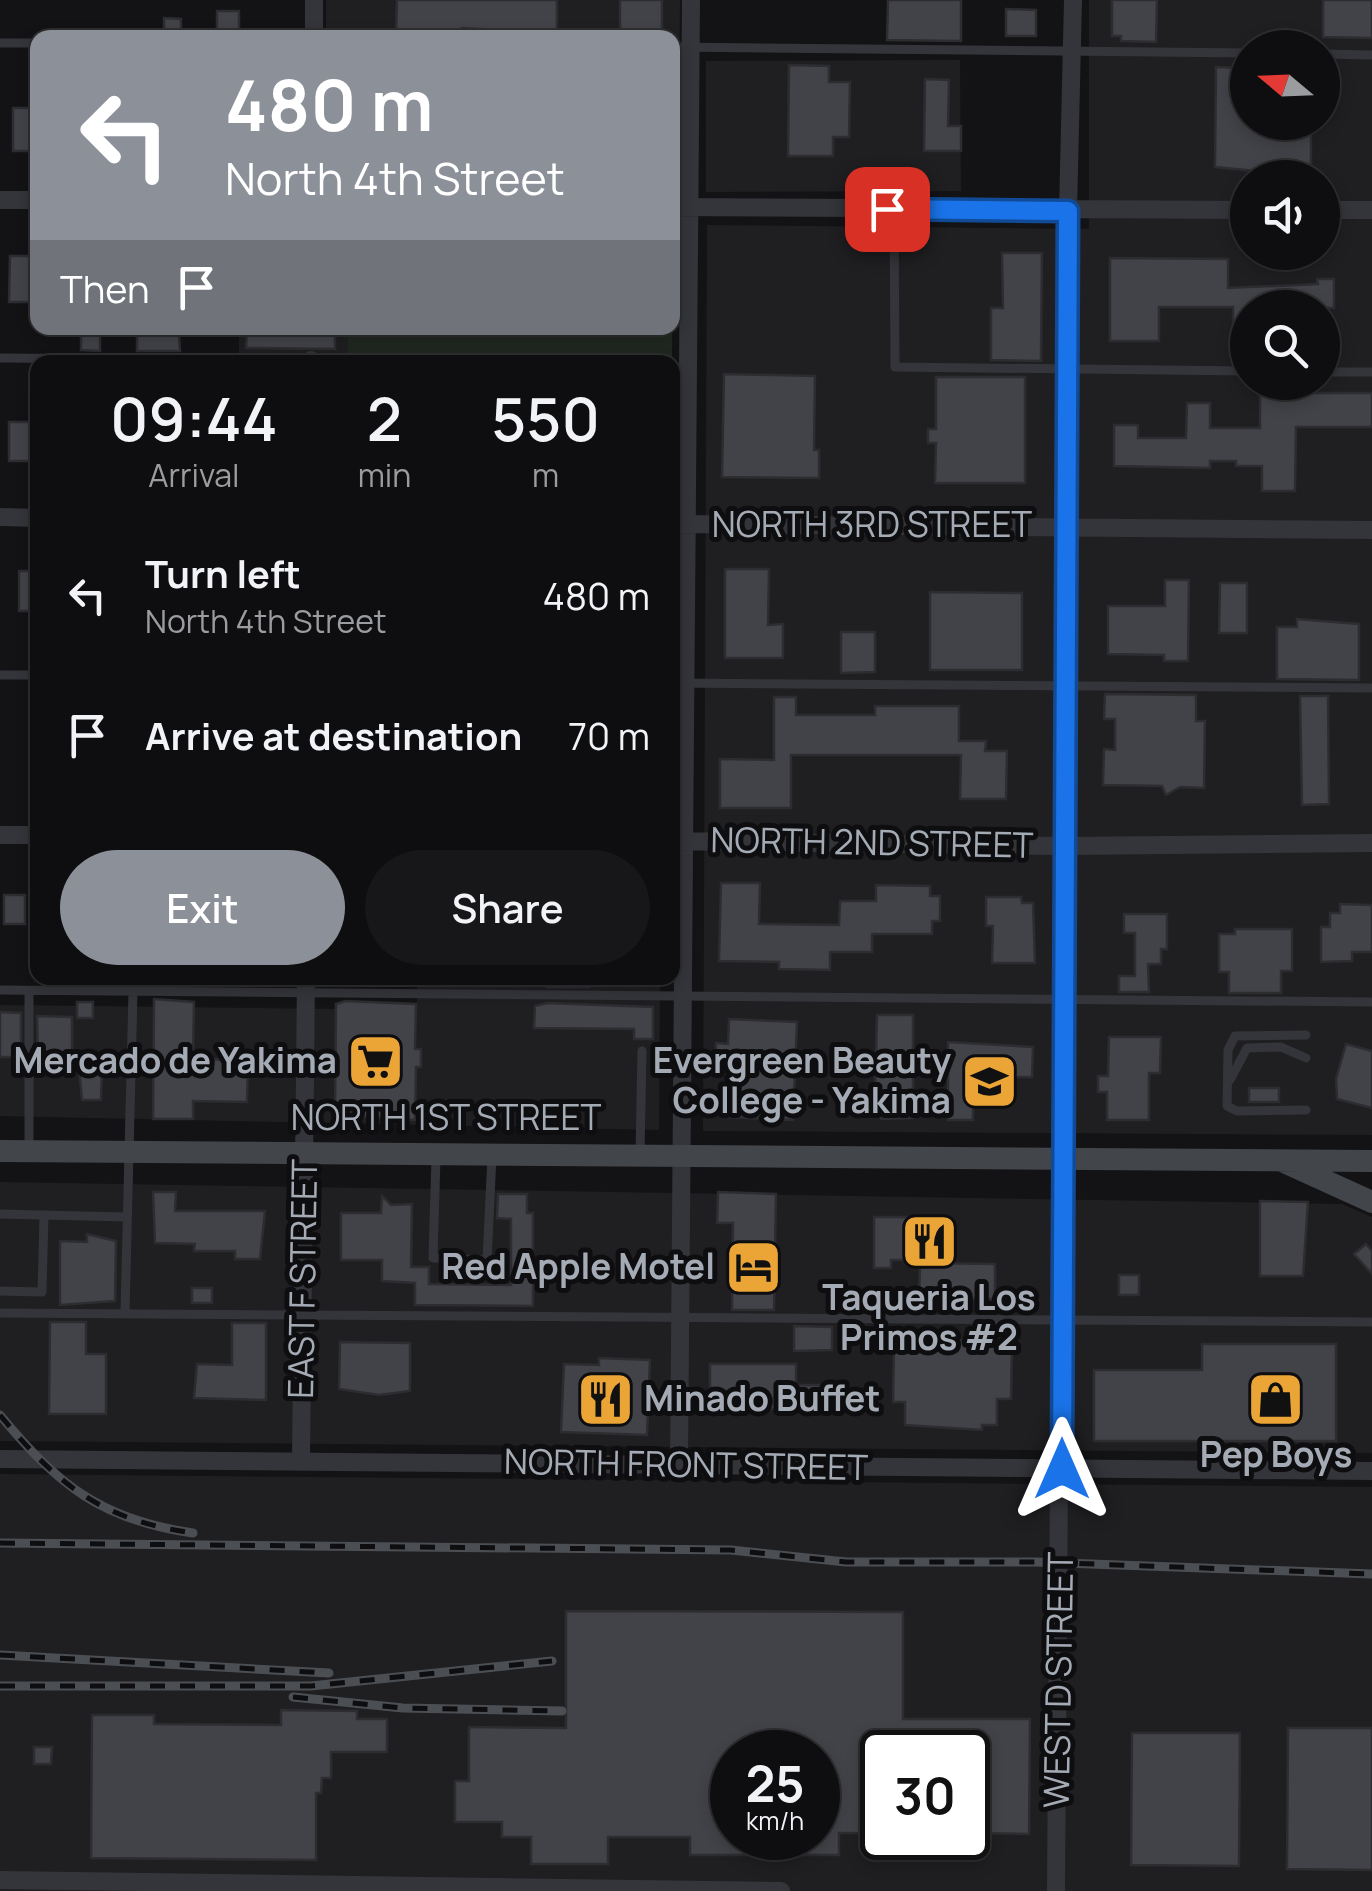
<!DOCTYPE html>
<html lang="en">
<head>
<meta charset="utf-8">
<style>
  :root { --surface:#0e0e10; --page:#171719; --text:#f1f3f6; --muted:#9b9c9f; --line:#2e2e30; --accent:#8c9099 }
  body { margin:0; font-family:Manrope,sans-serif; background:var(--page); color:var(--text); height:100vh; display:flex; flex-direction:column; font-size:38px; white-space:nowrap }
  * { box-sizing:border-box; margin:0 }
  p { font-size:32px; color:var(--muted) }
  .icon { flex:none; width:55px; height:55px; fill:none; stroke:currentColor; stroke-width:2; stroke-linecap:round; stroke-linejoin:round }
  .map { position:relative; flex:1; overflow:hidden }
  .sheet { position:absolute; left:30px; top:355px; width:650px; height:630px; display:flex; flex-direction:column; background:var(--surface); border-radius:20px; box-shadow:0 5px 15px #0003,0 0 0 2px var(--line) }
  .sheet>* { flex:none }
  .banner { position:absolute; left:30px; top:30px; width:650px; height:305px; border-radius:20px; box-shadow:0 5px 15px #0003,0 0 0 2px var(--line); background:#8c9099; color:#fff; overflow:hidden }
  .needle { width:65px; rotate:289deg }
  .controls { position:absolute; left:1230px; top:30px; display:grid; gap:20px }
  .controls a { display:grid; place-items:center; width:110px; height:110px; border-radius:50%; background:var(--surface); box-shadow:0 5px 15px #0003,0 0 0 2px var(--line); font-size:50px }
  .speed { position:absolute; left:710px; top:1730px; display:flex; gap:20px; font-size:50px; font-weight:700; text-align:center }
  .speed>* { display:grid; place-content:center; width:130px; height:130px; border-radius:50%; background:var(--surface); box-shadow:0 5px 15px #0003,0 0 0 2px var(--line); line-height:1 }
  .speed small { font-size:25px; font-weight:400 }
  .speed .limit { border:5px solid #111; border-radius:15px; background:#fff; color:#111 }
  .pin { position:absolute; display:grid; place-items:center; width:85px; height:85px; color:#fff; margin:-42px; border-radius:20px; box-shadow:0 5px 15px #0006 }
  .me { position:absolute; width:110px; margin:-55px; rotate:0deg; stroke-linejoin:round; filter:drop-shadow(0 0 8px #0008) }
  .turn { display:flex; align-items:center; gap:35px; height:210px; padding:0 30px; font-size:45px }
  .turn .icon { width:130px; height:130px; stroke-width:2.5 }
  .turn b { display:block; font-size:70px; line-height:85px }
  .then { display:flex; align-items:center; height:95px; padding:0 30px; background:#0003; gap:20px; font-size:38px }
  .eta { display:flex; justify-content:space-evenly; align-items:center; height:170px; text-align:center }
  .eta b { font-size:60px; font-weight:600; line-height:70px }
  .action { display:flex; gap:20px; margin-top:auto; padding:20px 30px }
  .action a { flex:1; height:115px; border-radius:60px; background:var(--accent); color:#fff; font-size:40px; font-weight:600; line-height:115px; text-align:center }
  .action a+a { background:var(--page); color:var(--text) }
  ul { padding:0; list-style:none }
  li { display:flex; align-items:center; gap:30px; height:140px; padding:0 30px }
  li div { flex:1 }
  li b { display:block; font-size:38px }
  li em { font-style:normal }
  .map>svg:first-child { display:block }
</style>
</head>
<body>
<div class="map">
<svg width="1372" height="1891" viewBox="0 0 1372 1891">
  <rect width="100%" height="100%" fill="#131315"/>
  <!-- built -->
  <path fill="#1f1f22" fill-rule="evenodd" d="M326,0H680L678,187H672V38H326Z
    M1089,0H1372V1135L703,1131L707,225L1089,229ZM1248,48H1322V122H1248ZM1248,178H1322V252H1248ZM1248,308H1322V382H1248Z
    M960,60L961,191L706,192V61Z
    M239,328H348V356H239Z
    M417,978H660L659,1130L0,1116V1005L417,1010Z
    M0,1182L1342,1204L1372,1217V1453L0,1441Z
    M0,1474L1372,1487V1891H0ZM732,1752H818V1838H732ZM882,1752H968V1838H882Z"/>
  <!-- green -->
  <path fill="#202720" d="M348,328H672V362H326V356L348,355Z"/>
  <!-- building -->
  <path fill="#424348" stroke="#2d2d31" stroke-width="2.5" fill-rule="evenodd" d="M397,0H557V33L462,28V35H396Z
    M620,0H662V35H620Z
    M888,0H961V41L887,40Z
    M1112,0H1157L1156,42L1121,41V36H1112Z
    M1323,0H1372V38L1323,37Z
    M1006,9L1036,10V36H1006Z
    M217,11H239V33H217Z
    M164,18L181,19V35H164Z
    M789,65L829,66V82H850L849,137H833V156H788Z
    M1216,67L1248,68V122H1311V168H1277V173L1215,167Z
    M925,79L949,80L948,126H961V151H924Z
    M13,108H33L32,151H13Z
    M1002,253H1042L1041,361L991,360V308H1003Z
    M10,256H34L33,302H9Z
    M1110,258L1228,259V288L1318,284L1317,279H1334V308H1248V346H1233V307H1159V341H1110Z
    M247,328H335V349L246,348Z
    M81,330H100V351L81,350Z
    M137,335H179L180,351H137Z
    M724,374L815,376L814,450H819V478L722,477Z
    M936,377H1025V483H935L936,443H928V429H936Z
    M1260,393H1372V427H1296L1295,491H1262V466H1236V461H1210V468L1114,466V425H1138V438H1186L1187,403H1210V428H1260Z
    M9,422H32L31,461H9Z
    M725,569H769L768,625L783,624V658H725Z
    M19,571H38V611H19Z
    M1165,580H1189L1188,661H1164V655L1108,654V606H1165Z
    M1220,583H1247V633H1219Z
    M930,592L1022,593V670H930Z
    M1297,619L1359,624V680L1277,679V627H1297Z
    M841,632H875V672L841,673Z
    M1105,694L1196,695V721H1205L1204,788L1180,787L1166,795L1162,786L1103,785L1104,749L1115,750V719H1104Z
    M1300,696H1328L1329,804L1302,805Z
    M774,697H796V715H875V706H959V741H986L985,751H1007L1006,799H960L961,755H791V808H720V759L774,760Z
    M721,883H760L759,924L839,925L840,901H876V885L930,886V896H940V921H932V934H872V952H830V970L779,969V962L719,961Z
    M4,895H25V924H4Z
    M986,897H1021L1022,903H1033L1035,963H992L993,926H986Z
    M1340,904L1372,905V952H1352V961L1321,962V927H1330V913H1340Z
    M1124,914H1167V949H1161V964H1148L1149,992H1119V976H1135V933H1124Z
    M1235,929H1292V971H1281V993H1229V972H1219V934H1235Z
    M345,978H405V985H345Z
    M547,978H589V987H547Z
    M154,999L194,1002L193,1059L248,1060L247,1102L193,1101V1119H153Z
    M345,1001L416,1004L415,1049H421V1067H416L415,1120L335,1115L336,1004Z
    M77,1002H93V1018H77Z
    M547,1003L653,1007V1039H634V1029L534,1028L535,1006Z
    M0,1012L21,1013V1057H0Z
    M877,1015H913V1118L881,1119V1096H875Z
    M37,1016L72,1017V1058H38Z
    M729,1019L797,1022L793,1120L728,1117L729,1071L715,1070L716,1043L728,1044Z
    M1109,1037H1161L1160,1073H1149V1120H1107V1092H1098V1076H1108Z
    M948,1042L1033,1047L1032,1077H973V1120H948Z
    M1346,1044L1372,1051V1108L1337,1099L1336,1079Z
    M79,1067H102L101,1100H82Z
    M1249,1088H1279V1102H1249Z
    M153,1192H176L175,1211H265L260,1259H235V1251H194L195,1244L155,1243Z
    M718,1192L776,1194L774,1310H732L733,1223H717Z
    M498,1194H527V1213H533V1306L415,1305V1283L382,1281V1260H341V1213H381L382,1196L391,1205L412,1204L411,1267H429V1284L511,1285V1219L497,1218Z
    M1260,1201L1308,1202L1303,1276H1260Z
    M874,1217H907V1260H891V1268H874Z
    M87,1234L116,1241L115,1301L60,1305V1241L87,1242Z
    M1366,1244L1372,1251V1274L1354,1254Z
    M920,1263L995,1264V1299L919,1298Z
    M1119,1275H1139V1295H1119Z
    M192,1288H212V1303H192Z
    M50,1322H86V1354H106V1414H49Z
    M232,1323H266V1400L194,1398L197,1364L232,1365Z
    M794,1326L832,1327V1350L794,1351Z
    M938,1340L1012,1341L1011,1399H997V1425H982V1430L905,1425V1402H893L894,1348H938Z
    M340,1342L410,1343V1391L379,1395L339,1389Z
    M1202,1344H1336V1441H1094V1370H1202Z
    M599,1358L650,1360L647,1435L561,1432L564,1364L599,1365Z
    M710,1364H796V1385H832V1409H710Z
    M566,1611L903,1612V1719H1030L1029,1834L968,1833V1752H882V1833H839V1855H690V1837H608V1864H531V1837H502V1822H455V1781H469V1727L566,1728ZM732,1752H818V1838H732Z
    M281,1710L357,1711V1719H387V1752H331V1778H322L321,1793H316V1860L91,1858L92,1715H154V1724L281,1725Z
    M1288,1728H1372V1870L1287,1869Z
    M1132,1733H1240L1239,1866L1131,1865Z
    M34,1747H52L51,1764H34Z"/>
  <g fill="none" stroke-linecap="round" stroke-linejoin="round">
    <!-- lane -->
    <path stroke="#34353a" stroke-width="9" d="M0,43H38
      M672,47L1248,53
      M1322,54L1372,55
      M894,209L895,367L1248,371
      M0,358L311,360
      M1322,372H1372
      M0,675H38
      M672,683L1372,688
      M0,990L1372,1002
      M1306,1035L1235,1036L1228,1050L1227,1106L1237,1111L1306,1110
      M1230,1080L1247,1048L1281,1047L1306,1058
      M29,1148V991
      M640,1154L642,1051
      M436,1158L433,1258L487,1260L492,1156
      M0,1214L127,1217
      M0,1291L42,1292L44,1215
      M0,1313L1372,1322
      M125,1313L133,992"/>
    <!-- street -->
    <path stroke="#34353a" stroke-width="18" d="M314,38V0
      M0,200H38
      M672,207L1248,210
      M1322,210H1372
      M311,362V360
      M0,517L38,518
      M672,524L1372,530
      M0,835H38
      M673,841L1064,846L1372,843
      M0,1459L1372,1471
      M301,1461L306,978
      M679,1465L691,0
      M0,1880L781,1891
      M1056,1891L1068,211L1073,0"/>
    <!-- secondary -->
    <path stroke="#42454a" stroke-width="22" d="M0,1151L1372,1161
      M1284,1162L1372,1202"/>
    <defs>
      <path id="rail" d="M0,1415C58,1485 101,1520 193,1533
        M0,1543L731,1550L846,1562H1035L1372,1574
        M0,1655L329,1673
        M0,1686H311L552,1661
        M293,1697L403,1708L562,1711"/>
    </defs>
    <!-- rail casing -->
    <use href="#rail" stroke="#4b4e53" stroke-width="9"/>
    <!-- rail -->
    <use href="#rail" stroke="#0e0e10" stroke-width="5" stroke-dasharray="15" stroke-linecap="butt"/>
  </g>
  <g fill="none" stroke-linecap="round" stroke-linejoin="round">
    <defs>
      <path id="route" d="M887,209L1068,211L1062,1469"/>
    </defs>
    <!-- route casing -->
    <use href="#route" stroke="#114b97" stroke-width="25"/>
    <!-- route -->
    <use href="#route" stroke="#1a73e8" stroke-width="18"/>
  </g>
  <!-- icons -->
  <defs>
    <symbol id="supermarket-square" viewBox="-11 -11 22 22"><rect x="-9" y="-9" width="18" height="18" rx="4" fill="#eaa536" stroke="#0e0e10"/><path d="M-6-5.5h2.5l.6 2H6L4.5 2H-2.5L-4.4-4H-6ZM-1.5 3.2a1.3 1.3 0 1 0 .1 0ZM3 3.2a1.3 1.3 0 1 0 .1 0Z" fill="#111"/></symbol>
    <symbol id="university-square" viewBox="-11 -11 22 22"><rect x="-9" y="-9" width="18" height="18" rx="4" fill="#eaa536" stroke="#0e0e10"/><path d="M0-5L7-2L0 1L-7-2ZM-4 1L0 2.5L4 1V4Q0 6-4 4Z" fill="#111"/></symbol>
    <symbol id="restaurant-square" viewBox="-11 -11 22 22"><rect x="-9" y="-9" width="18" height="18" rx="4" fill="#eaa536" stroke="#0e0e10"/><path d="M-5-6h1v4h1v-4h1v4h1v-4h1v5L-1.5 .5V6h-2V.5L-5-1ZM5-6V6H3V1.5H1.5Q1.5-4 5-6Z" fill="#111"/></symbol>
    <symbol id="hotel-square" viewBox="-11 -11 22 22"><rect x="-9" y="-9" width="18" height="18" rx="4" fill="#eaa536" stroke="#0e0e10"/><path d="M-6-4.5h1.5V1H6V5H4.5V3h-9V5H-6ZM-4 0a1.8 1.8 0 1 1 3.6 0ZM.5 0V-2.5h3Q6-2.5 6 0Z" fill="#111"/></symbol>
    <symbol id="shop-square" viewBox="-11 -11 22 22"><rect x="-9" y="-9" width="18" height="18" rx="4" fill="#eaa536" stroke="#0e0e10"/><path d="M-5-2.5h2.3a2.7 3.5 0 0 1 5.4 0H5L5.5 6h-11ZM-1.5-2.5h3a1.5 2.3 0 0 0-3 0Z" fill="#111"/></symbol>
  </defs>
  <g fill-rule="evenodd">
    <use href="#supermarket-square" x="344" y="1030" width="63" height="63"/>
    <use href="#university-square" x="958" y="1050" width="63" height="63"/>
    <use href="#restaurant-square" x="898" y="1210" width="63" height="63"/>
    <use href="#hotel-square" x="722" y="1236" width="63" height="63"/>
    <use href="#restaurant-square" x="574" y="1368" width="63" height="63"/>
    <use href="#shop-square" x="1244" y="1368" width="63" height="63"/>
  </g>
  <g text-anchor="middle" stroke-width="10" stroke-linejoin="round" paint-order="stroke">
    <!-- street labels -->
    <g font-size="35" fill="#a5abb5" stroke="#0e0e10">
      <text x="872" y="537">NORTH 3RD STREET</text>
      <text transform="translate(872 843) rotate(1)" y="12">NORTH 2ND STREET</text>
      <text x="446" y="1130">NORTH 1ST STREET</text>
      <text transform="translate(303 1279) rotate(-89)" y="12">EAST F STREET</text>
      <text transform="translate(686 1465) rotate(1)" y="12">NORTH FRONT STREET</text>
      <text transform="translate(1059 1680) rotate(-89)" y="12">WEST D STREET</text>
    </g>
    <!-- poi labels -->
    <g font-size="35" font-weight="bold" fill="#a5abb5" stroke="#0e0e10" text-anchor="end">
      <text x="337" y="1073">Mercado de Yakima</text>
      <text x="951" y="1073">Evergreen Beauty<tspan x="951" dy="40">College - Yakima</tspan></text>
      <text x="715" y="1279">Red Apple Motel</text>
      <text x="929" y="1310" text-anchor="middle">Taqueria Los<tspan x="929" dy="40">Primos #2</tspan></text>
      <text x="644" y="1411" text-anchor="start">Minado Buffet</text>
      <text x="1276" y="1467" text-anchor="middle">Pep Boys</text>
    </g>
  </g>
</svg>
<div class="controls">
<a><svg class="needle" viewBox="-14 -14 28 28"><path d="M0-13l5 13h-10z" fill="#e53935"/><path d="M0 13l5-13h-10z" fill="#9b9c9f"/></svg></a>
<a><svg class="icon" aria-label="sound" viewBox="0 0 24 24"><path d="M4 9h4l5-4v14l-5-4H4zM17 9q2 3 0 6"/></svg></a>
<a><svg class="icon" aria-label="search" viewBox="0 0 24 24"><circle cx="10" cy="10" r="6"/><path d="M15 15l6 6"/></svg></a>
</div>
<div class="speed"><div>25<small>km/h</small></div><div class="limit">30</div></div>
<div class="pin" style="left:887px;top:209px;background:#d93025"><svg class="icon" aria-label="arrive" viewBox="0 0 24 24"><path d="M6 21V4h12l-3 4 3 4H6"/></svg></div>
<svg class="me" style="left:1062px;top:1469px" viewBox="-20 -20 40 40"><path d="M0-17L14 15 0 8-14 15z" fill="#1a73e8" stroke="#fff" stroke-width="4"/></svg>
<div class="banner">
<div class="turn"><svg class="icon" aria-label="left" viewBox="0 0 24 24"><path d="M17 20v-9H6M10 6l-5 5 5 5"/></svg><div><b>480 m</b>North 4th Street</div></div>
<div class="then">Then<svg class="icon" aria-label="arrive" viewBox="0 0 24 24"><path d="M6 21V4h12l-3 4 3 4H6"/></svg></div>
</div>
<section class="sheet">
<div class="eta">
<div><b>09:44</b><p>Arrival</p></div>
<div><b>2</b><p>min</p></div>
<div><b>550</b><p>m</p></div>
</div>
<ul>
<li><svg class="icon" aria-label="left" viewBox="0 0 24 24"><path d="M17 20v-9H6M10 6l-5 5 5 5"/></svg><div><b>Turn left</b><p>North 4th Street</p></div><em>480 m</em></li>
<li><svg class="icon" aria-label="arrive" viewBox="0 0 24 24"><path d="M6 21V4h12l-3 4 3 4H6"/></svg><div><b>Arrive at destination</b></div><em>70 m</em></li>
</ul>
<div class="action"><a>Exit</a><a>Share</a></div>
</section>
</div>
</body>
</html>
